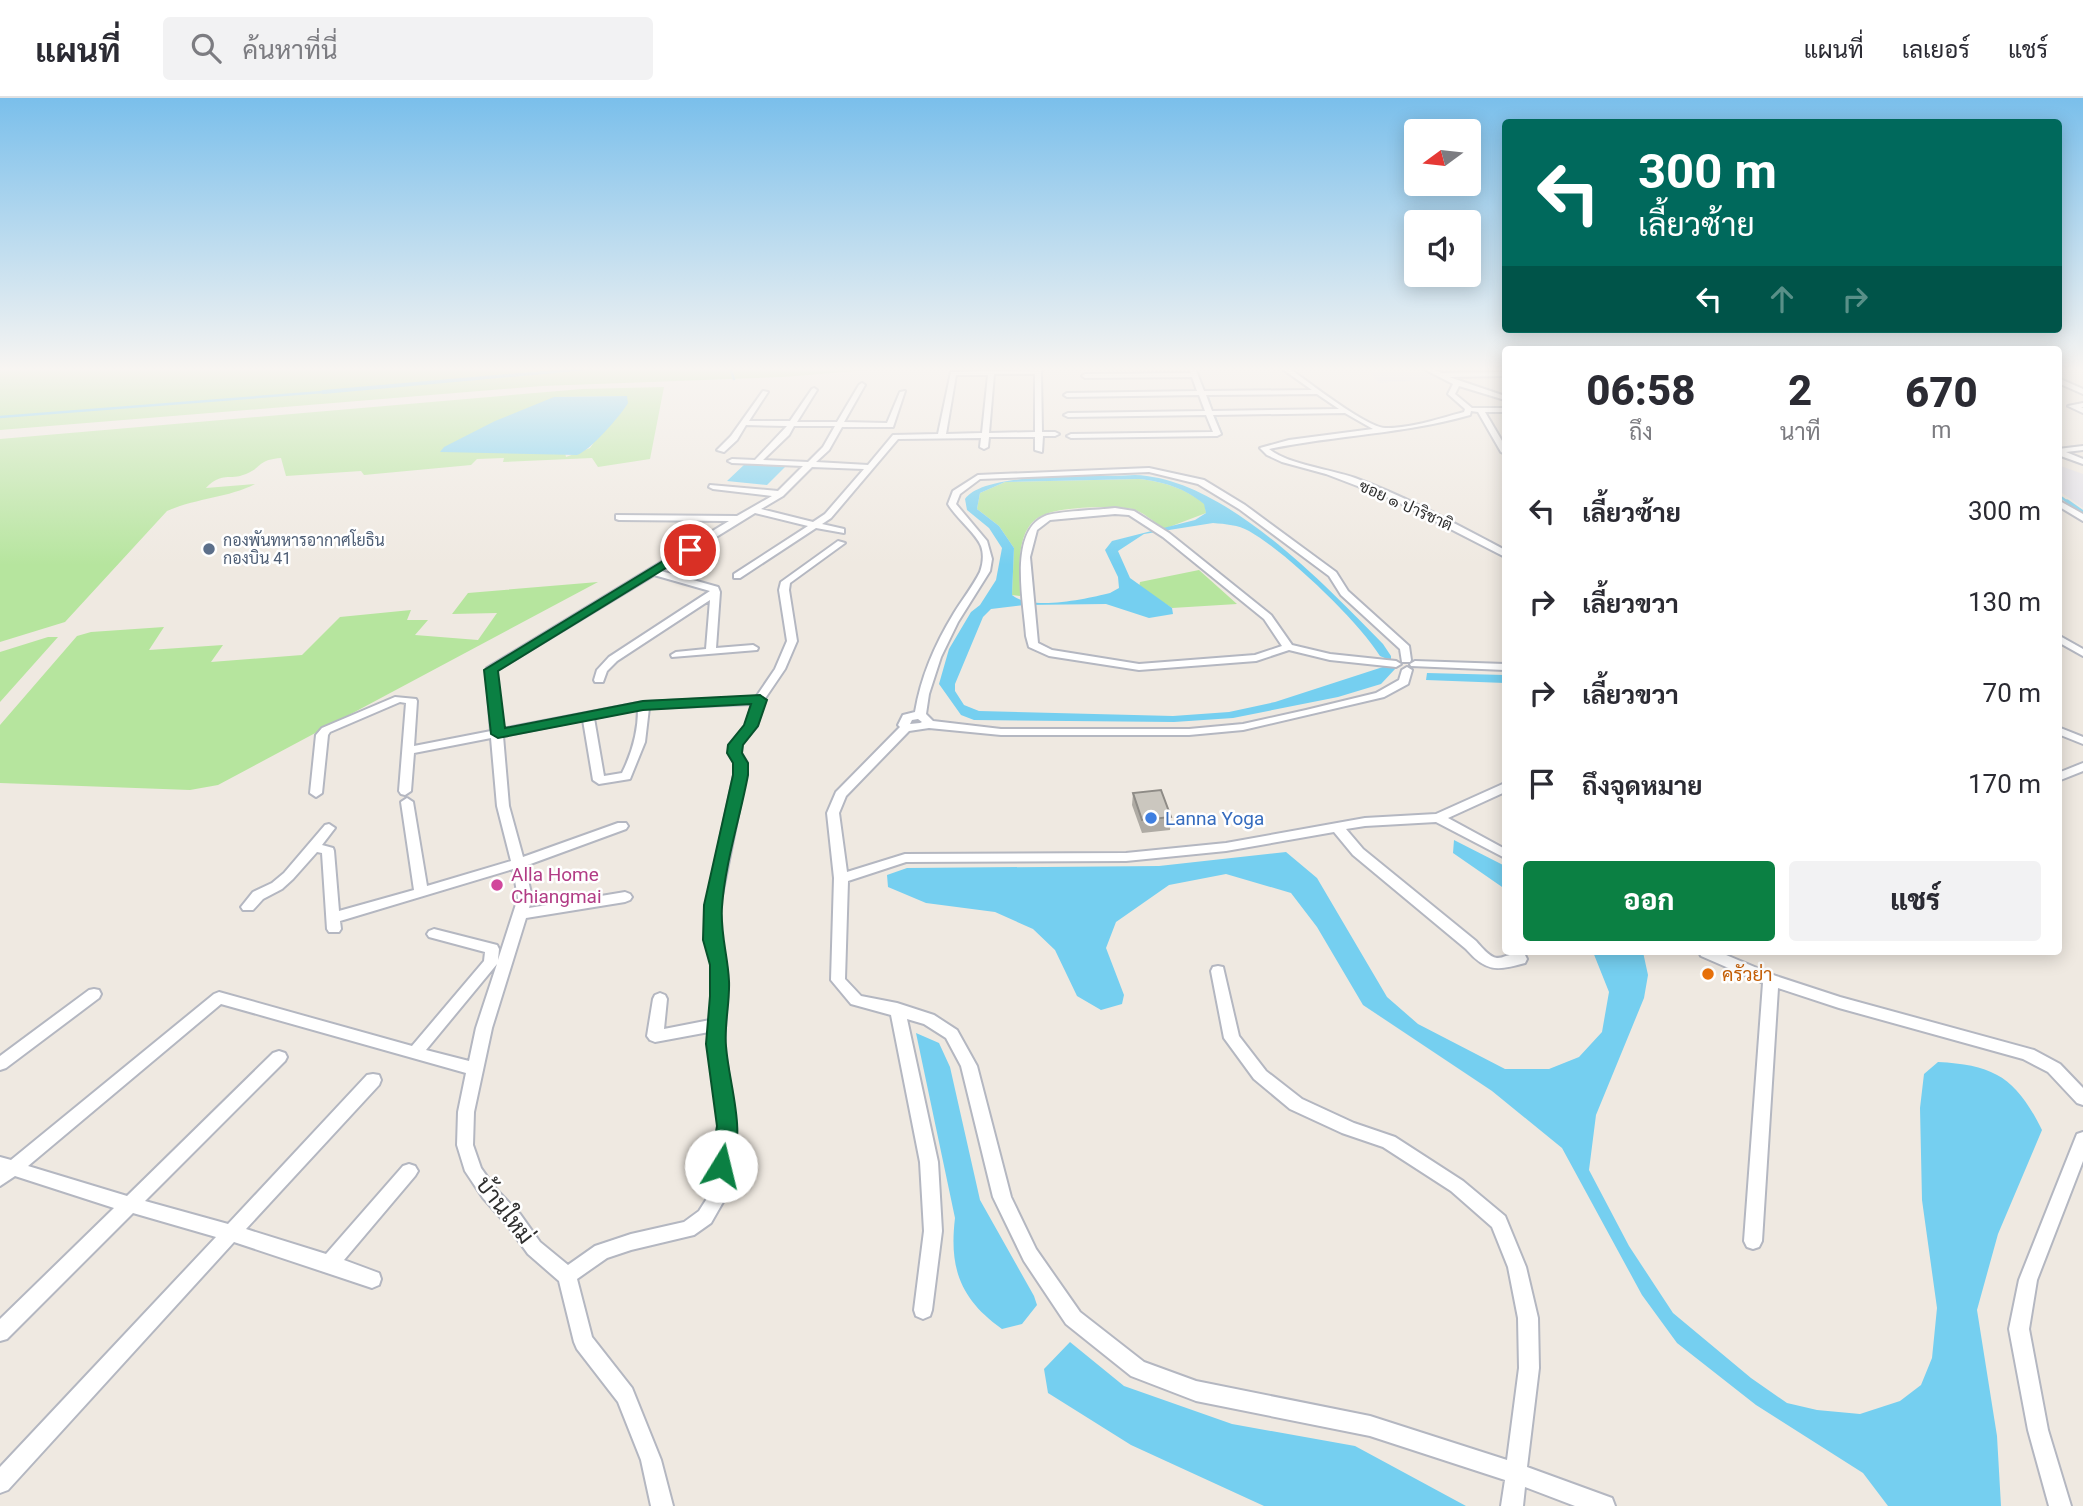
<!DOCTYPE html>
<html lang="th">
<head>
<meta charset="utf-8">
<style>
  :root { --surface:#fff; --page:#f2f2f3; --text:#2b2b33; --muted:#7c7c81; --line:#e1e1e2; --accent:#0b8043 }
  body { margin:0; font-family:Roboto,Sarabun,sans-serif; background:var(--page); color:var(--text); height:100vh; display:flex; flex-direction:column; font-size:26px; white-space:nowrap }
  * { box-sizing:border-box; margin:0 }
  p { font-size:23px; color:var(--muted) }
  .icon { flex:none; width:38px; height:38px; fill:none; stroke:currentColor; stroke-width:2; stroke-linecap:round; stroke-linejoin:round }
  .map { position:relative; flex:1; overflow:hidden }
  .sheet { position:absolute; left:1502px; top:248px; width:560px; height:609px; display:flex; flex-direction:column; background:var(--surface); border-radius:7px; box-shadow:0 4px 18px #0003 }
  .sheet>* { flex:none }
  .hud { position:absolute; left:1502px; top:21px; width:560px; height:214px; border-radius:7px; box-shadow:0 4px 18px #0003; background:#00695c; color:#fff; overflow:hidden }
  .needle { width:46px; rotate:255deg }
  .tools { position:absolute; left:1404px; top:21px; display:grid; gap:14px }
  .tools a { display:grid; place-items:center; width:77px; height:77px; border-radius:7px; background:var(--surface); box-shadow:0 4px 18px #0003; font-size:35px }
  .pin { position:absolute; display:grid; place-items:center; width:60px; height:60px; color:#fff; margin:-30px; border:4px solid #fff; border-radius:50%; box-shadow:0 2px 7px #0007 }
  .me { position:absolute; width:77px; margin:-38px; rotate:9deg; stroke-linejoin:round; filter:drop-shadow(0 0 5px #0008) }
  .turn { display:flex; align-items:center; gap:24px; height:147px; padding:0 21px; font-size:32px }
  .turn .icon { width:91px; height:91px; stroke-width:2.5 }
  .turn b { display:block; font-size:49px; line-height:60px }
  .lanes { display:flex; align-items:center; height:66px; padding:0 21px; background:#0003; justify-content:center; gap:35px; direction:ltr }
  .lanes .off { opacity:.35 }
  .eta { display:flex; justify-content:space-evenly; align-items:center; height:119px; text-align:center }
  .eta b { font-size:42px; font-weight:800; line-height:49px }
  .primary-button { display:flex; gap:14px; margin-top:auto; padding:14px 21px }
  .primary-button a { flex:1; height:80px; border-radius:7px; background:var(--accent); color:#fff; font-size:28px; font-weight:800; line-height:80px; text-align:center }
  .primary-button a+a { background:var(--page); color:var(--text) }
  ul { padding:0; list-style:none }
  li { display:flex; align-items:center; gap:21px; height:91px; padding:0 21px }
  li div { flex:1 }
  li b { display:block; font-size:26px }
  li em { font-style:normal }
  header { display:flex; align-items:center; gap:42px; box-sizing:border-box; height:98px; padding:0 35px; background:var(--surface); border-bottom:2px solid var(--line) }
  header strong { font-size:33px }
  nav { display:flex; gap:38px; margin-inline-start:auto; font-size:24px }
  .search { width:490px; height:63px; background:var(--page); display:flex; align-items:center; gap:18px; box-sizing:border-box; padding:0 24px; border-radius:7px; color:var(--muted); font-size:26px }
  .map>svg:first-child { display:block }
</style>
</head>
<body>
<header>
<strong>แผนที่</strong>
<div class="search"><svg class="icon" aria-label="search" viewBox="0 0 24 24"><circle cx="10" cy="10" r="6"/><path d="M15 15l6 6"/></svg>ค้นหาที่นี่</div>
<nav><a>แผนที่</a><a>เลเยอร์</a><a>แชร์</a></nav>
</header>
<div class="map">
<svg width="2083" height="1408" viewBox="0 0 2083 1408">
  <rect width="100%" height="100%" fill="#efe9e1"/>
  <!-- industrial -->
  <path fill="#e3e1e8" d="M1403,270L1410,274L1428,273L1445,280L1379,285L1366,271Z
    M2058,367L2083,376V410L2058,392Z"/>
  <!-- green -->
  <path fill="#b6e59e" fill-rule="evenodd" d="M28,270H894L783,279L542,288L0,332V272Z
    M664,289L650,361L598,369L592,360L503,364L504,360L477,361L471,367L364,377L361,373L286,378L281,360C257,362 263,369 246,376C229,383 222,373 206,390L255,386C228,400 196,400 167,413L65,524L0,544V341L582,291ZM626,298L590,350L566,359L554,299Z
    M1139,381C1165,384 1184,390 1205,406L1206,415L1164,431C1154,424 1142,413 1132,411C1112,407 1052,408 1036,421C1015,437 1020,476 1020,498L1012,497L1014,450L999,428L977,411L980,395L1005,384Z
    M1199,472L1237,506L1172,510L1139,489L1140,484Z
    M598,484L218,687L190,692L0,685V627L77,538L91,534L164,529L149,552L223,547L211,564L302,557L340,519L411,512L407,522H428L415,537L478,542L497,515L452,516L468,495Z
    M48,539H58L0,604V554Z"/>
  <!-- water -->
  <path fill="#75cff0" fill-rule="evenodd" d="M627,298L628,305C621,317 590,353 577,357L440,354L444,349L495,323L554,299Z
    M746,365L786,368L767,387L727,383Z
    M1135,377C1224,380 1323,485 1383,546L1391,558V567L1396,570L1381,586L1338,599L1233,620L1174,624L974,622L961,617L939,586L949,551L971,514L980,507L996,482L1002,450L989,430L967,412L965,401C985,372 1097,380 1135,377ZM1139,381C1165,384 1184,390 1204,406L1206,415L1195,422L1112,443L1105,452L1118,479L1119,490L1110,495C1086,501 1031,513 1012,497L1014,450L999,428L977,411L980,395L1005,384ZM1213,425C1226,426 1238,427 1249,433C1286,454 1358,523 1380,558L1387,561L1389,567L1275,604L1229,614L1173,618L979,613L964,607L955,593V586L983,519L991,511L1024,507L1106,506L1149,520L1173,516L1172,510L1130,480L1118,453L1144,436Z
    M1427,575L1505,577V585L1426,582Z
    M1454,742L1505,768V791L1453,755Z
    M1286,754L1317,780L1387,899L1418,926L1505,971H1549L1579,959L1602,934L1609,894L1593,854H1643L1648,877L1644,900L1596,1017L1589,1072L1629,1148L1673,1215L1751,1280L1787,1305L1817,1312L1860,1316L1900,1303L1921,1287L1932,1260L1937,1210L1922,1102L1920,1010L1924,976L1938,964C1995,967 2016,980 2042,1032L1998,1136L1977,1212L1997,1338L2001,1408H1888L1863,1375L1756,1307L1677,1245L1642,1197L1562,1050L1492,993L1363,907L1317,829L1291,795L1226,776L1169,787L1116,824L1106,850L1124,897L1122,906L1101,912L1077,898L1055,852L1033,831L995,814L926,805L888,789L887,777L907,770L1159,768Z
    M916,935L939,945L950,969L980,1102L1034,1198L1037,1207L1022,1226L1002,1231C960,1201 949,1170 955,1120Z
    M1070,1244L1124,1288L1232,1326L1355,1348L1466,1408H1264L1131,1347L1048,1295L1044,1271Z"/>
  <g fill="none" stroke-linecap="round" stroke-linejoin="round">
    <!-- stream-far1 -->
    <path stroke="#75cff0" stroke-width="2.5" d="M730,270L734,281
      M1207,296L1212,313
      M1214,317L1221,335
      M0,319L323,294
      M2058,397L2069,405"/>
    <!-- stream -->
    <path stroke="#75cff0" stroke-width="3.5" d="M2067,403L2083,414"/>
    <!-- canal -->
    <path fill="#75cff0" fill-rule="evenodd" d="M577,270H611L323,296L319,294L323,292Z"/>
    <defs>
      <path id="street" d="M1037,270H1044L1041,274L1042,334H1055L1059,336L1055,338H1043L1042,354L1035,352V339H989L988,349L984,351L980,349L981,340L898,341L831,420L822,426L844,431V435L816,430L740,480H734V476L808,428L755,415L661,473L718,489L720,494L716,550L753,547L758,550L757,552L672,559L671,557L676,554L706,551L710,502L617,563L607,573L603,584H595L594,582L597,572L609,559L710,493L654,477L496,573L502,631L643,604L756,599L775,571L787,543L779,492L781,484L838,443L845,445L790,485L789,492L797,543L785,571L764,602L757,628L741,647V655L747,665L746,677L720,807V842L726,867L727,898L724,946L736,1028L723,1104L711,1125L694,1137L631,1152L607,1160L577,1181L592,1239L632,1290L661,1362L673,1408H651L641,1362L618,1304L577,1251L574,1244L559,1183L528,1156L508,1128L483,1100L465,1073L457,1047L458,1014L466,975L221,906L28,1068L127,1098L273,955L279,953L285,955L287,959L285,963L145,1103L228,1126L367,977L373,976L379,977L381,982L379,987L246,1131L326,1156L403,1068L409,1066L415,1068L418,1073L415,1078L344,1162L379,1175L381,1181L379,1187L372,1190L234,1144L8,1392L0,1395V1369L216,1139L133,1115L7,1241L0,1243V1221L114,1110L15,1078L0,1088V1059L11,1062L214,896L219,894L412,948L484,863L485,854L429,839L427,836L429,833L434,831L497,847L499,851L498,862L518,800L513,771L340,823L341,831L339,834H329L327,831L322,755L317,754L293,781L282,791L263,801L253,812H243L241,809L253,794L272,785L284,775L325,727L329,726L335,730L322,747L333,750L334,753L339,813L414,792L401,704L407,700L413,704L427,788L511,763L497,708L491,640L414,655L411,693L405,697L401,696L399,693L406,605L400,604L330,634L328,637L322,695L316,699L310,695L316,637L322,630L395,599L416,601L417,603L414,648L491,633L486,572L487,570L729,423L619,422L616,421V417L737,418L772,398L713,391L709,389L710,387L778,393L803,368L732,365L728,363L732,361L755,362L787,328L746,327L737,342L724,354L717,352L731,338L763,293L768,294L749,323H790L812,291L814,290L817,292L797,324H837L859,287L862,285L865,287L844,324L887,325L900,294L905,293L893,329H842L829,352L816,364L868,367L893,337L938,336L951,274L1036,272ZM994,276H1035V334L989,335ZM956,277H988L982,335L946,336ZM794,328H835L823,349L808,364L763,362L789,337ZM812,369L864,371L825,416L813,424L761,411L783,398ZM752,606L746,627L729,647V655L735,665L734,677L706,807V842L712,867L713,898L710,922L664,931L667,901L665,897L660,895L655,897L653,901L647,938L650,942L655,944L709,934L708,946L720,1028L706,1102L699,1113L684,1124L631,1136L595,1148L568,1167L540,1144L520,1116L495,1090L481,1070L473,1047L474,1014L492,930L526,820L625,804L630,802L632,799L630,796L625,794L529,810L532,800L525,768L626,731L628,728L626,725H618L523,759L509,708L503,638L583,622L593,682L599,686L630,681L645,644L649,610ZM638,611C638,634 632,655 622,675L604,678L594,620ZM497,866L476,930L469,963L426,952Z
        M1189,270H1195L1204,293L1312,292L1281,270H1289C1307,283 1366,329 1385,330C1409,331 1441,320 1464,314L1465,311L1448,296L1453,286L1422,270H1431L1442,275L1505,274V278L1449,279L1505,298V302L1459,288L1455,296L1472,310H1505V314H1485L1505,348V356L1501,354L1478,314L1471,313L1470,317C1404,336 1336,337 1269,351C1289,367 1330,371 1355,380C1407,399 1456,426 1505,452V459L1394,402L1326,376L1282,364L1267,357L1260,350L1289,342L1373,331L1345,315L1213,317L1221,336L1217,338L1071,340L1067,338L1071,336L1213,334L1206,317L1068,319L1064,317L1068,315L1205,313L1199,297L1067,299L1064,297L1067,295L1197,293L1192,279L1085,280L1082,278L1085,276L1191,275ZM1317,296L1339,311L1212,313L1206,297Z
        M2058,280L2083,291V296L2058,285Z
        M2083,305V309H2081L2083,310V315L2068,308Z
        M2083,348V352L2066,354L2083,361V366L2058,357V351Z
        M1149,370L1204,382L1245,407L1336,474L1348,493L1409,548L1411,562L1410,564H1402L1400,551L1341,497L1329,478L1239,411L1198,386L1149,374L980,381L960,396L956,406L987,443L992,461L990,473L958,524L941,559L929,596L926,616L933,623L1001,631H1189L1243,626L1306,612L1376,595L1399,582L1402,572L1407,569L1412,572L1408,586L1384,599L1243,632L1189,637H1001L929,630L909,633L846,698L839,715L847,774L905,756L1126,755L1226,745L1365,720L1436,716L1505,685V694L1448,720L1505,751V760L1436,724L1365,728L1346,731L1363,751L1476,843C1502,874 1498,852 1525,857L1527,861L1525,865C1497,873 1486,874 1466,851L1353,757L1334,734L1226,753L1126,763L906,764L848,783L845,881L861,898L897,905L934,917L957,932L977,968L1011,1099L1036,1151L1080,1214L1144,1264L1196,1283L1370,1318L1507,1362L1519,1270L1518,1220L1508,1169L1492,1129L1451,1093L1383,1049L1342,1035L1290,1011L1254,981L1224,940L1211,873L1213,869L1218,868L1223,869L1239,938L1266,973L1302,1001L1354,1025L1395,1039L1463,1083L1505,1118L1526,1169L1538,1220L1539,1270L1527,1369L1612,1400L1615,1408H1575L1525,1389L1523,1408H1501L1505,1382L1370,1338L1196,1303L1131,1278L1066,1226L1024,1163L993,1099L961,968L946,940L924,926L907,921L938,1064L942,1133L932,1212L930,1218L923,1221L916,1218L914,1212L924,1133L920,1064L891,917L851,906L831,882L834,780L827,715L836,694L900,629L898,627L903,617L915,614C921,578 935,546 954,515C962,502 973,488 980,474C983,466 984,456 981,448C976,435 956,420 948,406L953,393L978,377ZM918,621L922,624L920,625L910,626L912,622Z
        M2058,402L2083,416V423L2058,408Z
        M1115,410L1134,413L1169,435L1271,517L1292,547L1330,556L1396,563L1401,566L1396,569L1330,562L1289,552L1256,563L1139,572L1049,558L1029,549L1026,538C1024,506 1008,433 1045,418C1057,413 1099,412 1115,410ZM1115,416L1129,417L1163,439L1264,521L1282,548L1255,557L1139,566L1052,552L1038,545L1030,459L1037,432L1050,422Z
        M2058,537L2083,551V558L2058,544Z
        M1415,563L1505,566V572L1411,568L1410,566Z
        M2058,629L2083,639V646L2058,636Z
        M2083,665V673L2058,683V675Z
        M1699,854H1719L1776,878L1840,899L2034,952L2060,966L2083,990V1007L2077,1005L2048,974L2023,961L1839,910L1778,890L1762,1143L1759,1149L1753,1151L1747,1149L1744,1143L1763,885L1701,858Z
        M94,891L99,892L101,896L99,900L6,970L0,972V958L89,892Z
        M2083,1034V1063L2037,1182L2029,1231L2048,1332L2071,1408H2049L2028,1332L2009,1231L2019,1182L2075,1041L2077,1036Z"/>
    </defs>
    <!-- street casing -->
    <use href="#street" stroke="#b4b7c1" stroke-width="4"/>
    <!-- street -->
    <use href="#street" fill="#fff" fill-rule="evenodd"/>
  </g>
  <!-- wall -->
  <path fill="#afaba4" d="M1133,695L1171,719L1170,732L1142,735L1132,707Z"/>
  <!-- building -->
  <path fill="#cbc7bf" stroke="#8e8b86" stroke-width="2" d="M1161,692L1171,719L1142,722L1133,695Z"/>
  <!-- sky -->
  <linearGradient id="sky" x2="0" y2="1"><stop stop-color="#7abfeb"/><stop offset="0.58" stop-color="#f8f5f2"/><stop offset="1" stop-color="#f8f5f2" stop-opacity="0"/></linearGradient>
  <rect width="2083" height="467" fill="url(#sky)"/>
  <!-- route -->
  <path fill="#0b8043" stroke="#07532c" stroke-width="2" d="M686,449L695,452L498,573L505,630L643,603L760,597L767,602L758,628L743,647L742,655L748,665V677C740,720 725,765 722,809C720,835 728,858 729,883C730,905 724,927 726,948C729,989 748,1034 729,1075L721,1077L713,1075L710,1068L717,1028L706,946L710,898V867L703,842L704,807L733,677V665L727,655L728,647L744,627L751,606L643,612L498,640L491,636L484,572Z"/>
  <!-- markers -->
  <circle fill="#5c6f8a" stroke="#fff" stroke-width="2.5" cx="209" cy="451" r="7"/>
  <circle fill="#3f7fe0" stroke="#fff" stroke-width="2.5" cx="1151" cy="720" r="7"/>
  <circle fill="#d1479c" stroke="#fff" stroke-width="2.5" cx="497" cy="787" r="7"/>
  <circle fill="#e8710a" stroke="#fff" stroke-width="2.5" cx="1708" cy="876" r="7"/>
  <g text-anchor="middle" stroke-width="5" stroke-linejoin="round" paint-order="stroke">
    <!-- far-street labels -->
    <g font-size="16" fill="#2e2e2e" stroke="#fff">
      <text transform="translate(1406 407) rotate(24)" y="6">ซอย ๑ ปาริชาติ</text>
    </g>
    <!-- far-service labels -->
    <g font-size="16" fill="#4e5e75" stroke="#fff" text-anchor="start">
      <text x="223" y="448">กองพันทหารอากาศโยธิน<tspan x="223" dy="18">กองบิน 41</tspan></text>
    </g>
    <!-- shop labels -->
    <g font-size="19" fill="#366cbe" stroke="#fff" text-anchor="start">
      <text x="1165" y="727">Lanna Yoga</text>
    </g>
    <!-- hotel labels -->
    <g font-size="19" fill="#b23c85" stroke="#fff" text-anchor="start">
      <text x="511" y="783">Alla Home<tspan x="511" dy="22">Chiangmai</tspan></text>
    </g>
    <!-- food labels -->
    <g font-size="19" fill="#c56008" stroke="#fff" text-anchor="start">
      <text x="1722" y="883">ครัวย่า</text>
    </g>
    <!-- near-street labels -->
    <g font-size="23" fill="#2e2e2e" stroke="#fff">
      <text transform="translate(505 1112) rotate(52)" y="8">บ้านใหม่</text>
    </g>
  </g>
</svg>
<div class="tools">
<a><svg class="needle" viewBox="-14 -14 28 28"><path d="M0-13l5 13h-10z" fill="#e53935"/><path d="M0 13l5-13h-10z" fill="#7c7c81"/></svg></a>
<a><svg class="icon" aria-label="sound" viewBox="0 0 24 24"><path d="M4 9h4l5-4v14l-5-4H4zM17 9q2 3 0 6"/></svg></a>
</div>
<div class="pin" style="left:690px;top:452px;background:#d93025"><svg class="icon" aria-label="arrive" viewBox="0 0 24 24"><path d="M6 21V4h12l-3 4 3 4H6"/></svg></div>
<svg class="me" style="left:721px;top:1068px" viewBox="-20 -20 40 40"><circle r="19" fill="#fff"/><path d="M0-13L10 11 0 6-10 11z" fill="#0b8043"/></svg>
<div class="hud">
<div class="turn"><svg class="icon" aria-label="left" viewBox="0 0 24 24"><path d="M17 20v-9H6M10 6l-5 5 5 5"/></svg><div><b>300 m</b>เลี้ยวซ้าย</div></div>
<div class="lanes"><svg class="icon" aria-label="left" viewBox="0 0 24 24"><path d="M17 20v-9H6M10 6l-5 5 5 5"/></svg><svg class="icon off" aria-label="ahead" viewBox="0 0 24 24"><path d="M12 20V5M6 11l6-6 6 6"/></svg><svg class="icon off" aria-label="right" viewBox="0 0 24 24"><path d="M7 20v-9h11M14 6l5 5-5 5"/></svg></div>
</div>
<section class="sheet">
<div class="eta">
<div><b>06:58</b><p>ถึง</p></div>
<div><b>2</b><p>นาที</p></div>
<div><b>670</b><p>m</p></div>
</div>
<ul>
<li><svg class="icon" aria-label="left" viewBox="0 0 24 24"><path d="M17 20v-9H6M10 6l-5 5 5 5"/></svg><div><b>เลี้ยวซ้าย</b></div><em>300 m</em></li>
<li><svg class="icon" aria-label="right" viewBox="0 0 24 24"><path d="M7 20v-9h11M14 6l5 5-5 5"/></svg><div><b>เลี้ยวขวา</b></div><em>130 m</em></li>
<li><svg class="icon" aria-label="right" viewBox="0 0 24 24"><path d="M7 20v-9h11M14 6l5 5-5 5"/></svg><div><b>เลี้ยวขวา</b></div><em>70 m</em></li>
<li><svg class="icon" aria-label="arrive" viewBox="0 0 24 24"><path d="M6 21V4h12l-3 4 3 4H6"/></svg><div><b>ถึงจุดหมาย</b></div><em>170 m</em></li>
</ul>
<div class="primary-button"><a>ออก</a><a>แชร์</a></div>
</section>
</div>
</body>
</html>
